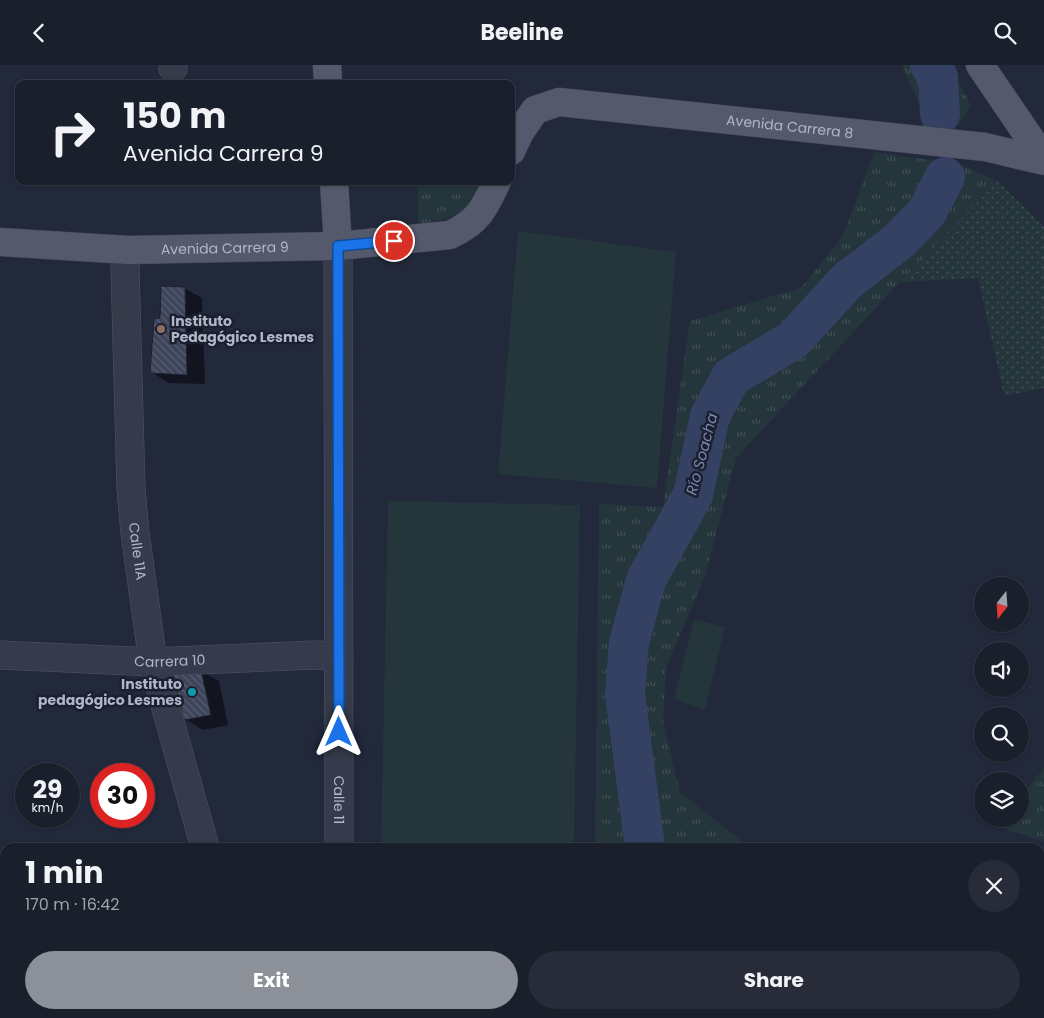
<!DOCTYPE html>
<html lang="en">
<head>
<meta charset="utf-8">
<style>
  :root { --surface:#1a1f2c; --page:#272c38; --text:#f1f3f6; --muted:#9fa2a9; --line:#383d48; --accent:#8c9099 }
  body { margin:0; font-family:Poppins,sans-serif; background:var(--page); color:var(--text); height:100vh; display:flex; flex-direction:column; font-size:19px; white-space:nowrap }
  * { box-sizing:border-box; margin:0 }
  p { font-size:16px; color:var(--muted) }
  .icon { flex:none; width:28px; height:28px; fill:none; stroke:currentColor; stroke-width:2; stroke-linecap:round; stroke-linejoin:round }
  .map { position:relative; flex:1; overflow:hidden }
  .drawer { position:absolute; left:0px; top:778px; width:1045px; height:176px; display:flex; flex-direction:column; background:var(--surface); border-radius:15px 15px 0 0; box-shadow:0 1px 4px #0004,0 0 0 1px var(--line) }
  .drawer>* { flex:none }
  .top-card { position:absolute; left:15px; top:15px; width:500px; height:105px; border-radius:10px; box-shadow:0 1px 4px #0004,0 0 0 1px var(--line); background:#1a1f2c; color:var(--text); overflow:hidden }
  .needle { width:32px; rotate:197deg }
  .buttons { position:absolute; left:974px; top:512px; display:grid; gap:10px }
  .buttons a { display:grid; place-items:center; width:55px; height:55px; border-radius:50%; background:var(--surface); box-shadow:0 1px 4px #0004,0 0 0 1px var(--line); font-size:25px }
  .speed { position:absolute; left:15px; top:698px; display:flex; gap:10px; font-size:25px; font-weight:700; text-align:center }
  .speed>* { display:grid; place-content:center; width:65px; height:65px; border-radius:50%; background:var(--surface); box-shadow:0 1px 4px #0004,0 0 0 1px var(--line); line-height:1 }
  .speed small { font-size:12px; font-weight:400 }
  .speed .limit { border:8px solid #d22; background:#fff; color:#111 }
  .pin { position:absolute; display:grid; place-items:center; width:42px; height:42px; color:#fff; margin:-21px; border:2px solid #fff; border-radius:50%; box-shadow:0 1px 5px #0007 }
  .me { position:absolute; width:55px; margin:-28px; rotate:0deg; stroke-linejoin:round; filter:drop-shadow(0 0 4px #0008) }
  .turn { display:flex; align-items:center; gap:18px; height:105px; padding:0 25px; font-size:22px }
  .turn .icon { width:65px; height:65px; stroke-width:2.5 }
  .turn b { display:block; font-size:35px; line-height:42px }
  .round { display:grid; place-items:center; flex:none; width:52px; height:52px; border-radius:26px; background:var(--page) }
  .head { display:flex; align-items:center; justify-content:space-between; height:85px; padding:0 25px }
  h1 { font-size:30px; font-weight:700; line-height:38px }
  .primary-button { display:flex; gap:10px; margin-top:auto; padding:10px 25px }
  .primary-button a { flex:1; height:58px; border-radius:30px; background:var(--accent); color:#fff; font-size:20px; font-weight:700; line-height:58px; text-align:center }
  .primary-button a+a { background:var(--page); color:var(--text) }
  header { display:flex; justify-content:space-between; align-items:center; height:65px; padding:0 25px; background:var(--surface); font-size:22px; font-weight:700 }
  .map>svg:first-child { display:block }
</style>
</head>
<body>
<header><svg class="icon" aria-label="back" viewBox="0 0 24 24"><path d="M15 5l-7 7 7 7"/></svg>Beeline<svg class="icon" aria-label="search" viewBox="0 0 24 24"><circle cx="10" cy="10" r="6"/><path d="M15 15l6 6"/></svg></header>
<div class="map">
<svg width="1044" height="953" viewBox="0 0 1044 953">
  <defs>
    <pattern id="grass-tufts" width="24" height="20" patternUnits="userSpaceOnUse" patternTransform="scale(1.25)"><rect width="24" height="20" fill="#24353c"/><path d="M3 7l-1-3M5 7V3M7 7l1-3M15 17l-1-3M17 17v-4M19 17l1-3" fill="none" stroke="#415057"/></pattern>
    <pattern id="cemetery-stones" width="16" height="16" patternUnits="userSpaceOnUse" patternTransform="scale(1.25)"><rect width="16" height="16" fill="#24353c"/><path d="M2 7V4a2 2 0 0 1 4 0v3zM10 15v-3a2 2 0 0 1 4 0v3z" fill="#415057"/></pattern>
    <pattern id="park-dots" width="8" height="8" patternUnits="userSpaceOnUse" patternTransform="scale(1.25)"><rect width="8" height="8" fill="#24353c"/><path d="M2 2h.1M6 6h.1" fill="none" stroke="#415057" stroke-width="1.8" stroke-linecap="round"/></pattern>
    <pattern id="building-back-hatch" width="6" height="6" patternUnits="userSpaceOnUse" patternTransform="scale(1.25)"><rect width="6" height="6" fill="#3e455b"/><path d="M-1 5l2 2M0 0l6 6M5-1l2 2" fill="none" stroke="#585e71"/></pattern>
  </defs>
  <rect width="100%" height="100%" fill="#22293b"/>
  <!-- grass -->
  <path fill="url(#grass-tufts)" d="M902,0H950L971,41L958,61L927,58Z
    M874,87L959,99L998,116L900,217L736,393L705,511L666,602L663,656L680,727L749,782H595L599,439L663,442L690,256L802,222L843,171Z
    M418,116H488L480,136L460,149L422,161L418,155Z
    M1044,703V774L1043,776L998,762L1004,754H1020V733Z
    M601,949H765L759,953H600Z"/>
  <!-- cemetery -->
  <path fill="url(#cemetery-stones)" d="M91,949H434L435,953H91Z"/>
  <!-- park -->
  <path fill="url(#park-dots)" d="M998,116L1044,162V323L1004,331L978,213L900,217Z"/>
  <!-- pitch -->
  <path fill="#24353c" d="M518,166L676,187L657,423L498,409Z
    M388,436L580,440L574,782H381Z
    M694,554L725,562L705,645L674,634Z
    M809,949H884L887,953H803Z"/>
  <!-- shadow -->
  <path fill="#0007" d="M184,223L202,233L205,319L169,318L151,307L161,254Z
    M201,606L219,616L228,660L203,665L185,654Z
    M1040,822L1044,823V873L1040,872Z
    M1040,885L1044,887V936L1040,935Z
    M1040,946L1044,948V953H960L955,949H1040Z"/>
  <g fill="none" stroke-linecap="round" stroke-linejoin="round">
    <!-- river -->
    <path stroke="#354162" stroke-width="40" d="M930,0L938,12L940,49
      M645,782L625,629L629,578L646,515L693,430L710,351L731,312L793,275L847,216L900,175L927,147L945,112
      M674,949V953"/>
  </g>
  <!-- building -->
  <path fill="url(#building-back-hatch)" stroke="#1d2232" d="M161,221L185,222L187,310L150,308L154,254L160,253Z
    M172,604L201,605L211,650L184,655Z
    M1040,821L1044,822V866L1040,865Z
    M1041,893L1044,894V927L1040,926Z
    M1040,945L1044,946V953H1019L1020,950L1025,951V949H1040Z
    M954,949H1018L1020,950L1019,953H959V951Z"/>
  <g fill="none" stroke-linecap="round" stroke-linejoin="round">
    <defs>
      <g id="minor">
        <path d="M173,0V3"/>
        <path id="s1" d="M338,181L339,782"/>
        <path id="s2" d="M128,185L125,202L131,424L135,468L153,597L205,782"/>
        <path id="s3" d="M0,590L153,597L313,590L339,591"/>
        <path d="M0,886H5"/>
        <path d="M26,949V953"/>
        <path d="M494,949L502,953"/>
      </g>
      <g id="major">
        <path d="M327,0L328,19"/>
        <path d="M980,0L1044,94"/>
        <path id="s4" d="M511,86L520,67L535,45L559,37L985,82L1044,96"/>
        <path d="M334,116L338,181"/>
        <path id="s5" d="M0,177L128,185L338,181L450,170C479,156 484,144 497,116"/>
      </g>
    </defs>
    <!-- minor casing -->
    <use href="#minor" stroke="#515666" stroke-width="29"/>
    <!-- major casing -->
    <use href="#major" stroke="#3f4454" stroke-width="29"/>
    <!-- minor -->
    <use href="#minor" stroke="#363b4b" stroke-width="28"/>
    <!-- major -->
    <use href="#major" stroke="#545a6b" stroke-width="28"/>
  </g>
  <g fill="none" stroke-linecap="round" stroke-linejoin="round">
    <defs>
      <path id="route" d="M339,667L338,181L394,176"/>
    </defs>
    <!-- route casing -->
    <use href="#route" stroke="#114b97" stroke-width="12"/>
    <!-- route -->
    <use href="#route" stroke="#1a73e8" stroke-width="9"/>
  </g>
  <!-- markers -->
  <circle fill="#8d6e63" stroke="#1b2030" stroke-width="2" cx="161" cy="264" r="5"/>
  <circle fill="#0f9aa8" stroke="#1b2030" stroke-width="2" cx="192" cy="627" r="5"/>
  <g text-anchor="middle" stroke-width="5" stroke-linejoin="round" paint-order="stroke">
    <!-- street labels -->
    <g font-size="14" fill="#b1b6c7" stroke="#1b2030">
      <text dy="5" stroke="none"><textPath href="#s4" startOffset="305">Avenida Carrera 8</textPath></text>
      <text dy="5" stroke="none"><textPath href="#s5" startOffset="225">Avenida Carrera 9</textPath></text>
      <text dy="5" stroke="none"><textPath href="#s2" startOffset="302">Calle 11A</textPath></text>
      <text dy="5" stroke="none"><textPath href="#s3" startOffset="170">Carrera 10</textPath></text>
      <text dy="5" stroke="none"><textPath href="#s1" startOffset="554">Calle 11</textPath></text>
    </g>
    <!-- poi labels -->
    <g font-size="14" font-weight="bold" fill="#b1b6c7" stroke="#1b2030" text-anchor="start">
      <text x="171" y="261">Instituto<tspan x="171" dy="16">Pedagógico Lesmes</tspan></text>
      <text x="182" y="624" text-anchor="end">Instituto<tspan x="182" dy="16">pedagógico Lesmes</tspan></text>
    </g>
    <!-- water labels -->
    <g font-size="15" font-style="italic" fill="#7987af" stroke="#1b2030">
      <text transform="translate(702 389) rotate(-75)" y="5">Río Soacha</text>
    </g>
  </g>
</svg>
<div class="buttons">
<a><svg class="needle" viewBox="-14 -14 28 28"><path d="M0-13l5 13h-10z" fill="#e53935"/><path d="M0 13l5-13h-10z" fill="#9fa2a9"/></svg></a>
<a><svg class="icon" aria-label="sound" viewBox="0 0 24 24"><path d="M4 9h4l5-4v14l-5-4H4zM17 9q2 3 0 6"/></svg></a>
<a><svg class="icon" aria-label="search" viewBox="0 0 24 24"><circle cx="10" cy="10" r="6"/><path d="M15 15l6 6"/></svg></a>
<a><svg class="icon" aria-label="layers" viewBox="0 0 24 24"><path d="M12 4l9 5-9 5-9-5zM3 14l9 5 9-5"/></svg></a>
</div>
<div class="speed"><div>29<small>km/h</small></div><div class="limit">30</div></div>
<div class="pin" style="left:394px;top:176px;background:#d93025"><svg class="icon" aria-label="arrive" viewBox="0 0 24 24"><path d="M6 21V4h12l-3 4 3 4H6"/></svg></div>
<svg class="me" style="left:339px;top:667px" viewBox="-20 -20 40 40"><path d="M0-17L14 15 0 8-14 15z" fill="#1a73e8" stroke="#fff" stroke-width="4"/></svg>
<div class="top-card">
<div class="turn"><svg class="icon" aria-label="right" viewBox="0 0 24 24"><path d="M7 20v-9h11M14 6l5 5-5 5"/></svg><div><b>150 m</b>Avenida Carrera 9</div></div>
</div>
<section class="drawer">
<div class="head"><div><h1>1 min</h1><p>170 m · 16:42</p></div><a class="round"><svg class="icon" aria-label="close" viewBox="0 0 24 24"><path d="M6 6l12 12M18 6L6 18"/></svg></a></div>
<div class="primary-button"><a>Exit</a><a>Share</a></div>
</section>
</div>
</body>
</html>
